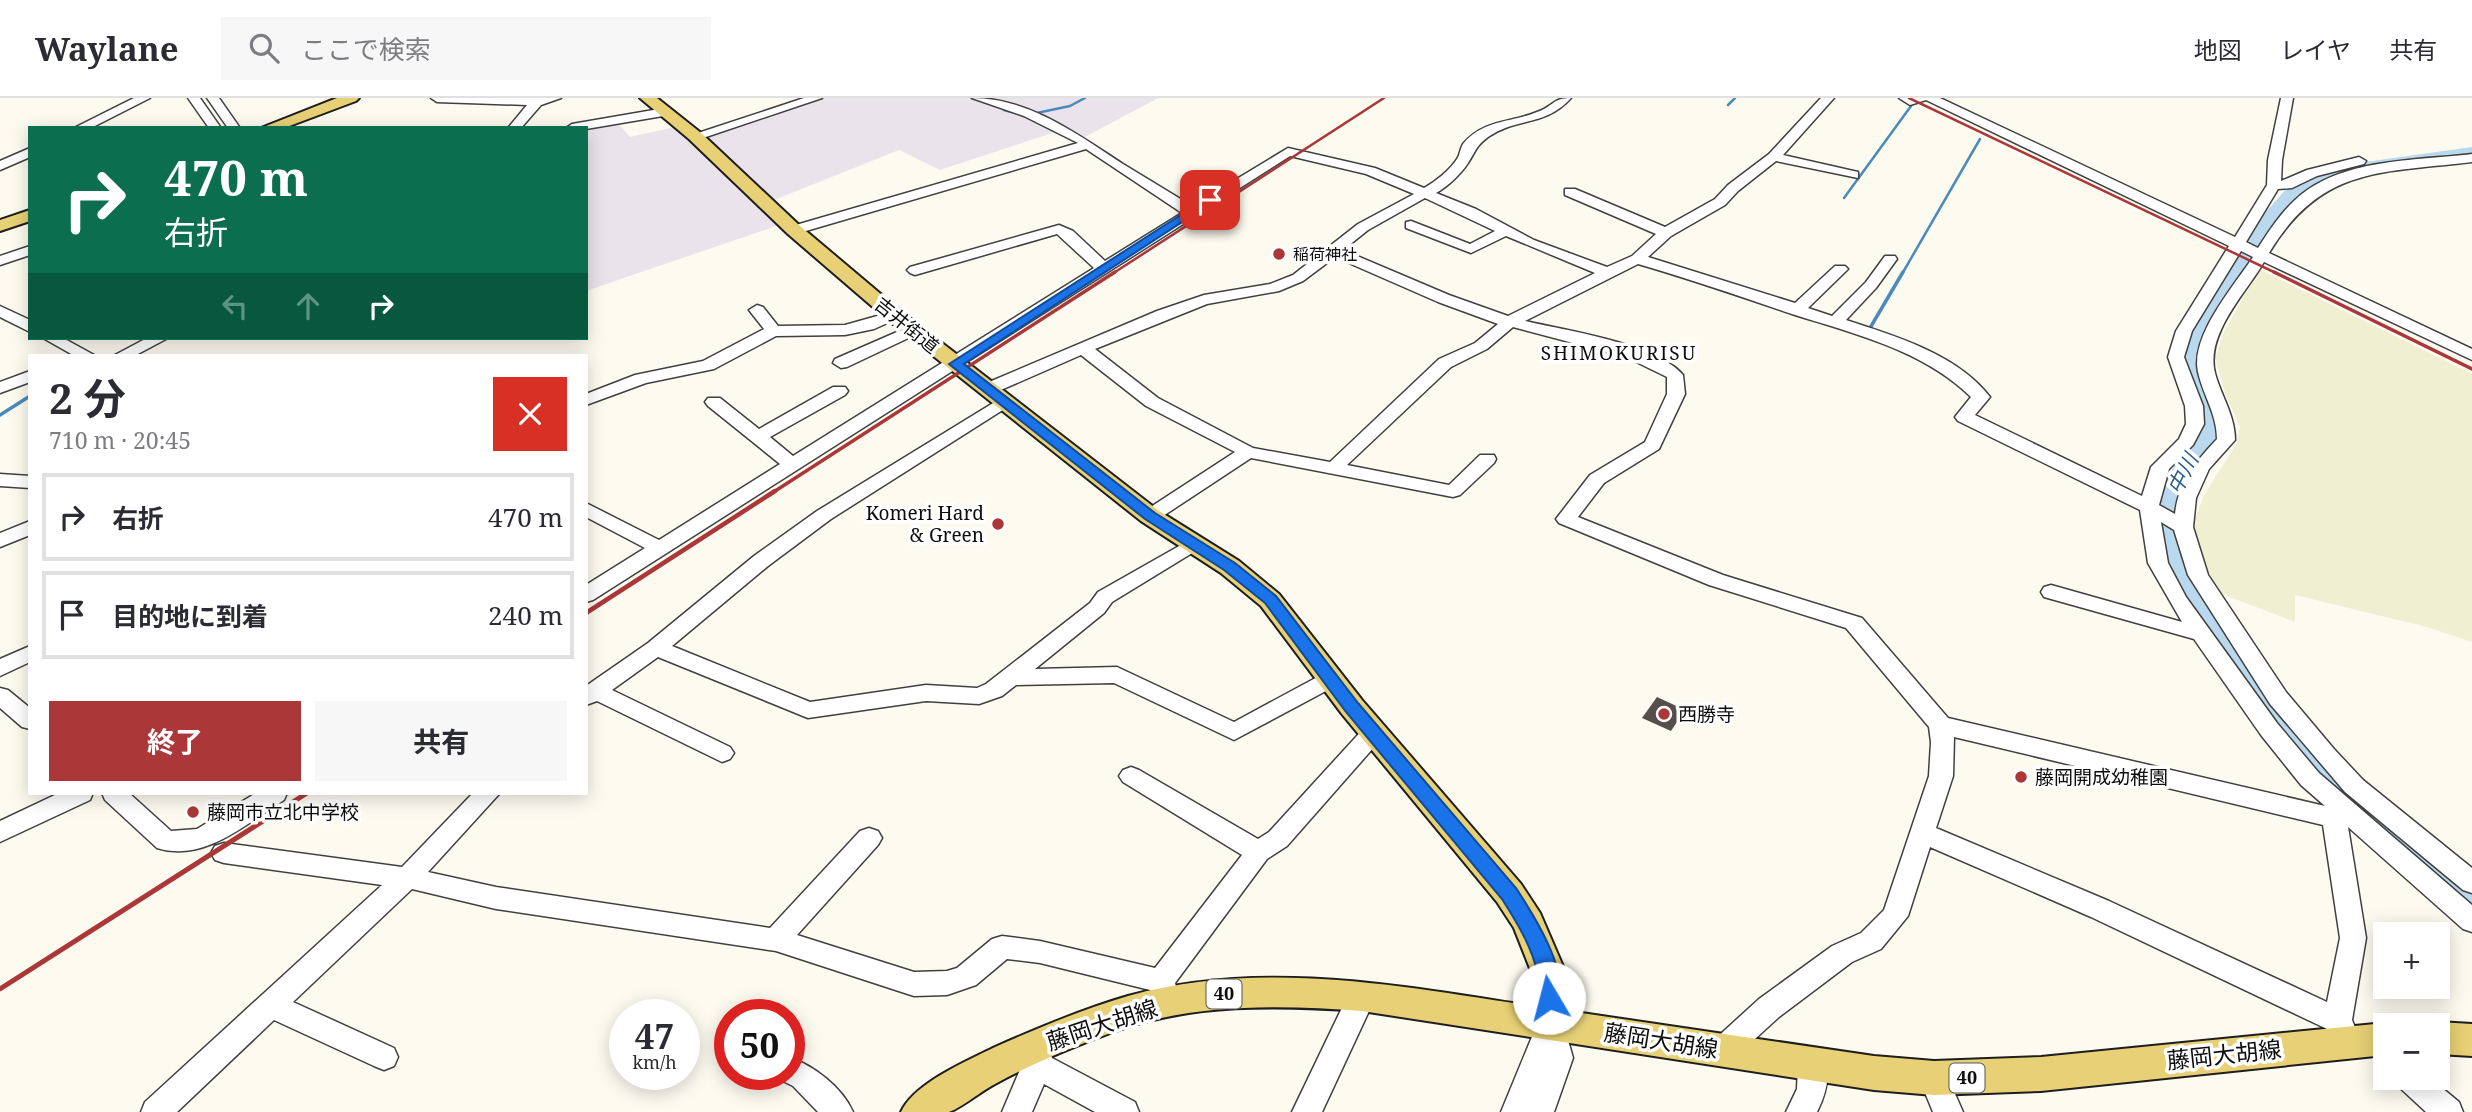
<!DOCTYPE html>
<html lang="ja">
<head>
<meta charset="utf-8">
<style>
  :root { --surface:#fff; --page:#f7f7f7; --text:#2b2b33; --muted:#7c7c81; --line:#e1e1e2; --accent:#ab3738 }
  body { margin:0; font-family:"Noto Serif","Noto Sans JP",serif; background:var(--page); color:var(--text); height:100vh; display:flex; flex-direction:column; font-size:26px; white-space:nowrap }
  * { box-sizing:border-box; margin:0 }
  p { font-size:23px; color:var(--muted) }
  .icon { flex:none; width:38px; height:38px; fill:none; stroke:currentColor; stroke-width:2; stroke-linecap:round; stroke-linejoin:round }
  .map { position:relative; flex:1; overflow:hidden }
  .drawer { position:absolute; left:28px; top:256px; width:560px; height:441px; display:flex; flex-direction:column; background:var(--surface); border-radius:0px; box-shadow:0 4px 18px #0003 }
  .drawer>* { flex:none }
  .banner { position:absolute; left:28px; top:28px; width:560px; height:214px; border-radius:0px; box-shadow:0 4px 18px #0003; background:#0b6e4f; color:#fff; overflow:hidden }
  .tools { position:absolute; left:2373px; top:824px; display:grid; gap:14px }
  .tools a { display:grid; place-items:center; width:77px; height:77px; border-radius:0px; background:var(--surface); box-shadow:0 4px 18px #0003; font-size:35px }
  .speed { position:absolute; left:609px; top:901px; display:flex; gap:14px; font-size:35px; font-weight:700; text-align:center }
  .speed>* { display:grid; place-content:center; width:91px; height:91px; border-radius:50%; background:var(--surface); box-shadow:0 4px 18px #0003; line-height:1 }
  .speed small { font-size:18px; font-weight:400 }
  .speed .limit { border:10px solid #d22; background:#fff; color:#111 }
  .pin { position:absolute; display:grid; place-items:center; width:60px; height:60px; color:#fff; margin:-30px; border-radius:14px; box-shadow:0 4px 10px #0006 }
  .me { position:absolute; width:77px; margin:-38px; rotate:352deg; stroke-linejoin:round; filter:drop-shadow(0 0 5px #0008) }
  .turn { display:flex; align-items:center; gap:24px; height:147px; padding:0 21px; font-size:32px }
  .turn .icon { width:91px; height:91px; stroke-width:2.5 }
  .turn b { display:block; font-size:49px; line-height:60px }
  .lanes { display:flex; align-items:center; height:66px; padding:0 21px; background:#0003; justify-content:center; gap:35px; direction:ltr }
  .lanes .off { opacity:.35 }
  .round { display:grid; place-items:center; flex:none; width:74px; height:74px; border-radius:0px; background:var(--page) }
  .headline { display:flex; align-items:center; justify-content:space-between; height:119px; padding:0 21px }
  h1 { font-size:42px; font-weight:700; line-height:52px }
  .button { display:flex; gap:14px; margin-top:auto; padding:14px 21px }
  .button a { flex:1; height:80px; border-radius:0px; background:var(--accent); color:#fff; font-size:28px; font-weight:700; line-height:80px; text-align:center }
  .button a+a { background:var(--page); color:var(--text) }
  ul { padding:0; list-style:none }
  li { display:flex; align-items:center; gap:21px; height:88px; margin:0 14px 10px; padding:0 7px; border:4px solid var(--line); border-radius:0px }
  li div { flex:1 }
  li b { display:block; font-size:26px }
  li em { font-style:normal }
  header { display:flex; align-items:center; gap:42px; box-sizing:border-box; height:98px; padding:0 35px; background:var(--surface); border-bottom:2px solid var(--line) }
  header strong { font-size:33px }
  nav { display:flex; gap:38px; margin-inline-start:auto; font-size:24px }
  .search { width:490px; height:63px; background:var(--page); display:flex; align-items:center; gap:18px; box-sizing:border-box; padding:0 24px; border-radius:0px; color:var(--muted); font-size:26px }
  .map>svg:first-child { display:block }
</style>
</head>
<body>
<header>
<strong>Waylane</strong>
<div class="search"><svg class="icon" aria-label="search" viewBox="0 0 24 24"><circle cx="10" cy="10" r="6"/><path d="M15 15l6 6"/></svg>ここで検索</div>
<nav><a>地図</a><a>レイヤ</a><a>共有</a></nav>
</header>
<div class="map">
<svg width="2472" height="1014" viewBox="0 0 2472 1014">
  <rect width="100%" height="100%" fill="#fdfbf0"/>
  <!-- industrial -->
  <path fill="#eae3eb" d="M824,0H973L1007,10L1058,33L940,72L899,52L769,104L703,41L708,37Z
    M983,0H1158L1083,40Z
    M617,24L630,39L675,29L779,127L586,193V30Z"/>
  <!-- farmland -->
  <path fill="#f0efd2" d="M2259,171L2472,276V544L2427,529L2295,497V524L2222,496L2198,456L2194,424L2204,397L2236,347L2240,329L2226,298L2215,260L2224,234Z"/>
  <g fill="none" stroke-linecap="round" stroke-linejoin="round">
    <!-- stream-far1 -->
    <path stroke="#4b8abc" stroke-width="2.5" d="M1728,7L1735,0
      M1004,12L1023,17
      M1032,16L1070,8L1085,0
      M1844,100L1911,8
      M1902,176L1980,41"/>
    <!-- stream -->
    <path stroke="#4b8abc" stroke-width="3.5" d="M1870,230L1903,174
      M0,317L30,298"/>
    <!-- river -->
    <path fill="#bad9ee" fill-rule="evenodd" d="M2472,49V59L2355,76L2300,97L2284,114L2266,137L2205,246L2202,267L2225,319L2224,325C2207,358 2174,390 2176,430C2178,467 2207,500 2227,528C2252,562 2274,599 2302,631C2351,689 2414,736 2472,784V818L2460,814L2352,720L2291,660L2258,618L2170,485C2128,407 2166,391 2200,325L2201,319L2180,267L2183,246L2247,135L2288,89L2351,66Z"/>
  </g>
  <!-- building -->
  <path fill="#544f4b" d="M1657,599L1685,612L1671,633L1642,620Z"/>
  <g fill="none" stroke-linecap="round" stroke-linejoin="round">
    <defs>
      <path id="minor" d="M134,0H150L91,30H74Z
        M188,0H200L221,30H209Z
        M207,0H219L240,30H228Z
        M431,0H561L541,7L521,30H508L527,7L437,4Z
        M804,0H822L700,41H690L689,38Z
        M972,0C1029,0 1077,36 1123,66C1146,80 1169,94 1192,108L1288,50L1375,70L1424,90C1435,84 1450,72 1457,61C1460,57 1460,51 1463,46C1484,21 1511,25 1537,14C1553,9 1552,0 1571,0C1545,29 1517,19 1488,39C1475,49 1476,53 1468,65C1461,76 1447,89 1436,95L1476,111L1534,142L1607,169L1632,158L1656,136L1565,97V91H1575L1665,129L1715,101L1728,87L1769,56L1821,0H1834L1783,57L1858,74V80L1776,63L1738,93L1725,107L1671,138L1648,159L1795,205L1835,168H1845L1848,171L1845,174L1808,210L1832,218L1866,184L1885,158H1895L1897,161L1876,190L1846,222C1895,238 1957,256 1990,299L1975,317L2142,398L2151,369L2179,341L2186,326L2185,308L2168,259L2176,233L2229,148L1926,2L1910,7L1899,0H1940L2235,139L2267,87L2268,62L2281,0H2293L2282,62L2281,83L2307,72L2359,59L2366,63L2364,66L2317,78L2292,90L2278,91L2246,144L2258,150C2269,133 2280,116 2295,102C2340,60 2414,63 2472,56V64C2382,75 2321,68 2269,155L2472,251V262L2264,164C2246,195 2205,236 2215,275C2221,298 2235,317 2235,342L2209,371L2196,400L2193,429L2208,477L2286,594L2334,651L2363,682L2472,770V795L2463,792L2345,694L2270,606L2188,477L2174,432L2161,424L2168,465L2186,499L2277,625L2319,675L2472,807V834L2463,831L2348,729L2366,840L2352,922L2357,934L2353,943L2343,947L2333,943L2327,931L2091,819L1930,749L1908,818L1881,851L1852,864L1779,919L1733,961L1723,965L1713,961L1709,952L1713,943L1759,901L1832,848L1861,835L1884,812L1929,678L1931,644L1929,629L1846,530L1709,487L1559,425L1556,421L1590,377L1645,344L1667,296V279L1626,259L1513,229L1487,251L1451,269L1347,367L1449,387L1480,357H1494L1496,361L1494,365L1460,397L1453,399L1251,360L1157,422H1143L1140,418L1143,414L1235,354L1146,308L1081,257L994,295L988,296L979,291L982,287L1157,213L1204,197L1270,186L1293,177L1358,126L1414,96L1366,76L1290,58L593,502L586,504V487L645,450L586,419V405L659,442L780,366L708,308L705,304L708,300H720L759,331L833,289H845L848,293L845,297L770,339L793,358L1094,170L1057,136L915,177L910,175L907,172L910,169L1059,127L1073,133L1105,163L1182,115L1086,51L799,135H789L787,132L789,129L1078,45L1024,18ZM1425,100L1495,133L1470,146L1411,123L1406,124V130L1471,155L1506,138L1595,175L1508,218L1449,197L1343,152L1368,132ZM2241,153L2253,159C2234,188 2190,238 2198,274C2203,297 2217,316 2217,341C2196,363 2178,385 2175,416L2159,407L2169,371L2193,347L2204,326L2203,308L2184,259L2192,233ZM1335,159L1438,204L1498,226L1475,245L1439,261L1330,364L1253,350L1158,300L1095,251L1207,206L1279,193L1303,183ZM1638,166C1690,181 1742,199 1792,216C1855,236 1923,252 1971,299L1955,319L1958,323L2140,412L2148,465L2182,524L2051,487L2044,489L2041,494L2044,499L2194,541L2261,637L2301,687L2325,708L1948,620L1862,520L1723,477L1578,419L1604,385L1659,351L1685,296L1683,277C1658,246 1564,232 1525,223ZM1954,639L2323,727L2340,840L2327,904L2109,803L1936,730L1953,678Z
        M665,10L671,14L669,17L586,31L566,30L572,26Z
        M30,50V59L0,72V63Z
        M30,148V157L0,167V158Z
        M757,207L763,209L778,228L845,227L895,213L903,218L874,231L845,237L776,238L714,271L646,285L586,307V296L635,277L703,263L764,231L749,212Z
        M0,208L30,222V234L0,219Z
        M913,227L919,229L921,232L919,235L847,269L841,270L833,265L835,261Z
        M43,240H63L94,257H73Z
        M147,240H168L136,257H115Z
        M30,273V284L0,295V284Z
        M1003,299L1012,304L1009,308L831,421L768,468L672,548L810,604L926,587L977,590L986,586L1090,505L1098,494L1195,439L1202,441L1205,445L1202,449L1112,504L1104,515L1035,571L1117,569L1234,624L1323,576L1331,573L1339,576L1342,581L1339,586L1234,642L1114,585L1016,587L1002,598L979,606L926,603L808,620L658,559L612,592L730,649L734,655L730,661L722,664L597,603L586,607V588L648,545L754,458L817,413Z
        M0,376L30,378V390L0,388Z
        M30,423V437L0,449V435Z
        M30,548V564L0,578V561Z
        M0,590L8,592L30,610V631L22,629L0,610Z
        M1374,626L1382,628L1386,634L1382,640L1287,748L1267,761L1175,885L1181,905L1177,914L1167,917L1157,914L1150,892L1040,865L1007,861L976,887L947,897L914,898L776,853L496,811L412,791L293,904L394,950L398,959L394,968L384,972L374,968L274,922L177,1014H141L145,1004L382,787L224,765L215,762L211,755L215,748L224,745L402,769L473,695H500L428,774L496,789L770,830L860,733L869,730L878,733L882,740L878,747L797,837L914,874L947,873L957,870L992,841L1002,838L1040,843L1155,870L1242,757L1123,684L1119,678L1123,672L1131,669L1139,672L1258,741L1269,734L1366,628Z
        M59,695H93L90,702L0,744V723Z
        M102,695H129L171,733L197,731L256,695H287L284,702C247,725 204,765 157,750L105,702Z
        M1362,886L1372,889L1376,898L1322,1014H1292L1352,889Z
        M1551,913L1561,917L1573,960L1554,1014H1501L1541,917Z
        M1038,941L1048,945L1052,960L1135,1004L1139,1014H1095L1044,986L1032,1014H1002L1022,967L1028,945Z
        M1813,953L1823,957C1832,976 1826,996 1817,1014H1786L1797,991L1798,966L1803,957Z
        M789,959C814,968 842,989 853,1014H818L793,988L779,981L776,976H789Z
        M1934,967L1944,971L1963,1014H1933L1919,980L1924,971Z
        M2394,980H2430L2459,1004L2463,1014H2426L2399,989Z"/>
      <path id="major" d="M337,0H359L356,3L284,30H261Z
        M640,0H657L701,35L800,128L902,214L1159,413L1239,463L1279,496L1362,602L1521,786L1540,815L1565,873L1568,913L1874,958L1934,963L2041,959L2385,925L2392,928H2385V957L2041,993L1934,997L1874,992L1362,913C1280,907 1191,905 1113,934C1073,949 1033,965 995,986C983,992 961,1010 949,1014C937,1014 915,1014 901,1014C914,985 967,963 995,949C1038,930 1083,911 1128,898C1262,861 1399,888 1532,908L1531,873L1514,830L1497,804L1342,616L1261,508L1221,475L1141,423L888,222L788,136L689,41Z
        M30,112V123L0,133V122Z
        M2438,924L2472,926V958L2438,956V928H2429Z"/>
    </defs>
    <!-- minor casing -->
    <use href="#minor" stroke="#404040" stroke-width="3"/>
    <!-- major casing -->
    <use href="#major" stroke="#1e1e1e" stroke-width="4"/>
    <!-- minor -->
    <use href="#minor" fill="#fff" fill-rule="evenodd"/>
    <!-- major -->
    <use href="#major" fill="#e7d075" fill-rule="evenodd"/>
    <!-- rail-far3 -->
    <path stroke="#ab3738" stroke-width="2.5" d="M1909,0L2278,176
      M1112,176L1384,0"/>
    <!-- rail-far2 -->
    <path stroke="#ab3738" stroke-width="3.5" d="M2274,174L2472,271
      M772,395L1115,174"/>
    <!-- rail-far1 -->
    <path stroke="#ab3738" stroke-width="4.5" d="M586,515L775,393"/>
    <!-- rail -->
    <path stroke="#ab3738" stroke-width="5" d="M0,891L307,695"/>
  </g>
  <!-- route -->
  <path fill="#1a73e8" stroke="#114b97" stroke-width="2" d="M1207,100L1216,102L964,266L1155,415L1235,465L1276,498L1358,605L1516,790C1533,816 1571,875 1557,906L1549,909L1542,906C1536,895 1540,884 1537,873C1531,847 1516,823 1502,801L1346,614L1265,505L1224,472L1145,421L949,266Z"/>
  <!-- markers -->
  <g fill="#ab3738" stroke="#fff" stroke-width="2.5">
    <circle cx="1279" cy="156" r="7"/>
    <circle cx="998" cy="426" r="7"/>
    <circle cx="1664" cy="616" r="7"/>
    <circle cx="2021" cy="679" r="7"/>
    <circle cx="193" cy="714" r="7"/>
  </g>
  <g text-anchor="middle" stroke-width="7" stroke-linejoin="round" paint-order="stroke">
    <!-- far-poi labels -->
    <g font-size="16" fill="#0d0d0d" stroke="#fff" text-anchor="start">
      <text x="1293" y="162">稲荷神社</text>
    </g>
    <!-- shield labels -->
    <g fill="#fff" stroke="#565656" stroke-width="2">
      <rect x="1206.5" y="881.5" width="35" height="29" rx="5"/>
      <rect x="1949.5" y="965.5" width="35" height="29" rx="5"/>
    </g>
    <g font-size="18" font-weight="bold" fill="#0d0d0d">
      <text x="1224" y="902">40</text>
      <text x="1967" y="986">40</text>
    </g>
    <!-- street labels -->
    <g font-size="19" fill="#0d0d0d" stroke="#fff">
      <text transform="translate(907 227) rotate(39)" y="7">吉井街道</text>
    </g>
    <!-- far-quarter labels -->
    <g font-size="19" letter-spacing="2" fill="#0d0d0d" stroke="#fff">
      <text x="1619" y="262">SHIMOKURISU</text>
    </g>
    <!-- poi labels -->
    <g font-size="19" fill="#0d0d0d" stroke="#fff" text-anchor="start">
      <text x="984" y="422" text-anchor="end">Komeri Hard<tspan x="984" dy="22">&amp; Green</tspan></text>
      <text x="1678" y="623">西勝寺</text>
      <text x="2035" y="686">藤岡開成幼稚園</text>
      <text x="207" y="721">藤岡市立北中学校</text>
    </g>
    <!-- water labels -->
    <g font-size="21" font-style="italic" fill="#265d8f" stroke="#fff">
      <text transform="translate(2183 376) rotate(-63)" y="7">中川</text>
    </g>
    <!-- near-street labels -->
    <g font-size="23" fill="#0d0d0d" stroke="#fff">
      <text transform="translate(1102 927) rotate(-18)" y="8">藤岡大胡線</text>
      <text transform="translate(1661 943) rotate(9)" y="8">藤岡大胡線</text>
      <text transform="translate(2224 957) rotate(-6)" y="8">藤岡大胡線</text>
    </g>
  </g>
</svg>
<div class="tools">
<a>+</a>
<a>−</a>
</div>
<div class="speed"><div>47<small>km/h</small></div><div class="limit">50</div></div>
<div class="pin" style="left:1210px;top:102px;background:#d93025"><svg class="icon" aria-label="arrive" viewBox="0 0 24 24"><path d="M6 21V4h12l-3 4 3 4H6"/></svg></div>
<svg class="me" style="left:1549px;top:900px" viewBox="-20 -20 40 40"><circle r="19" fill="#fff"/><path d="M0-13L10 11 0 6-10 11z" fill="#1a73e8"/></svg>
<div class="banner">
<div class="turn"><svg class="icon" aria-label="right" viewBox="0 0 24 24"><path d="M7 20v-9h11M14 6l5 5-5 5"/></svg><div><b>470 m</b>右折</div></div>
<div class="lanes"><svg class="icon off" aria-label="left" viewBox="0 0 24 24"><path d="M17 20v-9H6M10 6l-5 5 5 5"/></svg><svg class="icon off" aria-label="ahead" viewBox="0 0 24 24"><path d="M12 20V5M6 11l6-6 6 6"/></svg><svg class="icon" aria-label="right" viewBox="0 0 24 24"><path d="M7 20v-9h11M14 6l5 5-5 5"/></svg></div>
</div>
<section class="drawer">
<div class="headline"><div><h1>2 分</h1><p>710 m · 20:45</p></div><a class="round" style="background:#d93025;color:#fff"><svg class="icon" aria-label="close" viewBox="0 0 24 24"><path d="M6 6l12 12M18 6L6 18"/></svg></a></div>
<ul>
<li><svg class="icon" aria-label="right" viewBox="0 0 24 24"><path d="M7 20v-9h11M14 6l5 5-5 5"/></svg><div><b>右折</b></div><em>470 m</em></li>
<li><svg class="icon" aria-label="arrive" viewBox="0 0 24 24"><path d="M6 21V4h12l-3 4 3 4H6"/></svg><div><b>目的地に到着</b></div><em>240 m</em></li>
</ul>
<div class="button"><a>終了</a><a>共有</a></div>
</section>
</div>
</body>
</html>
